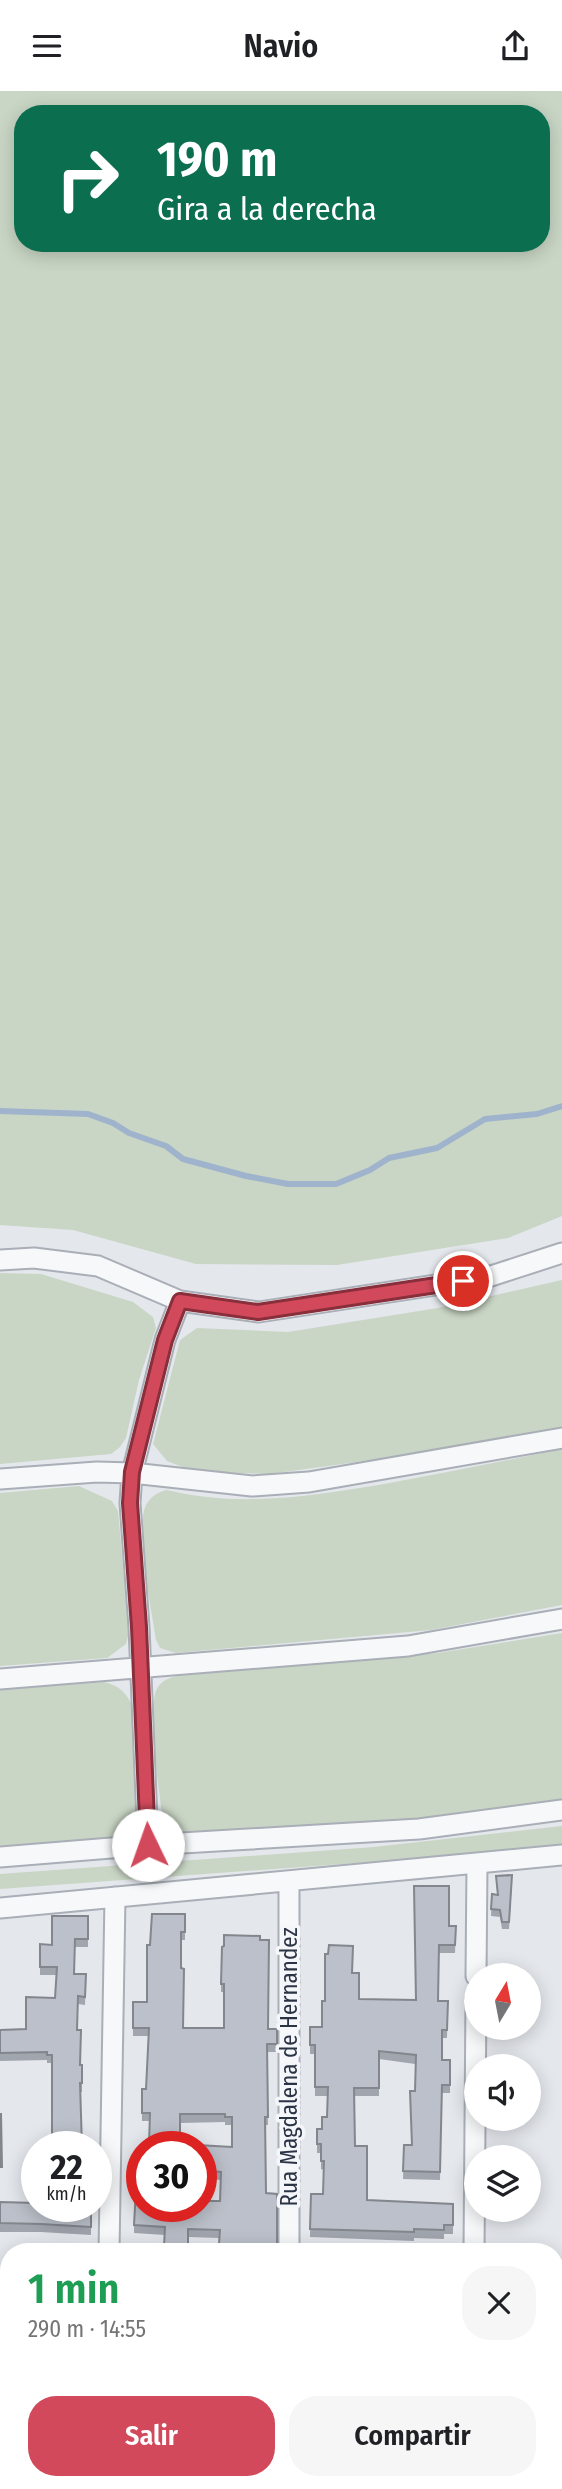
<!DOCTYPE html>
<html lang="es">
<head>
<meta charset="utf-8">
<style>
  :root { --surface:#fff; --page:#f6f6f6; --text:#202124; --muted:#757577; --accent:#d1495b }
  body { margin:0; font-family:"Fira Sans Condensed",sans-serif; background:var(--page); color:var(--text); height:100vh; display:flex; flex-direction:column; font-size:26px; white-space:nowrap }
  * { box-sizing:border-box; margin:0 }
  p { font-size:23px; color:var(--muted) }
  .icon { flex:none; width:38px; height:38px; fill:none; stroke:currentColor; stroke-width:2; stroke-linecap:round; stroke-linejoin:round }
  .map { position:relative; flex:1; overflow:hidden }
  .side { position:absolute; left:0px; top:2152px; width:564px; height:247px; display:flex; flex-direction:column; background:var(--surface); border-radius:28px 28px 0 0; box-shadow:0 4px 18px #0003 }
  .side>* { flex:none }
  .banner { position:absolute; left:14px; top:14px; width:536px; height:147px; border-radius:28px; box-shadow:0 4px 18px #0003; background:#0b6e4f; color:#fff; overflow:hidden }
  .needle { width:46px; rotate:10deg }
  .fabs { position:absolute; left:464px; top:1872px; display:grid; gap:14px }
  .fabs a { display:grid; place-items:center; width:77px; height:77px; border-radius:50%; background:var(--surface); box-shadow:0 4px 18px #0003; font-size:35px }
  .speed { position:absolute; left:21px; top:2040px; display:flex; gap:14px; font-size:35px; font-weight:700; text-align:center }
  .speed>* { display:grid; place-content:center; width:91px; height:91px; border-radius:50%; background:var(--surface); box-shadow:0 4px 18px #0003; line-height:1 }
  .speed small { font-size:18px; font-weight:400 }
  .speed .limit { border:10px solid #d22; background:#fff; color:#111 }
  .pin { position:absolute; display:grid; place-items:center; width:60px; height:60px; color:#fff; margin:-30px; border:4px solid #fff; border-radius:50%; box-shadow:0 2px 7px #0007 }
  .me { position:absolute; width:77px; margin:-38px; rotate:357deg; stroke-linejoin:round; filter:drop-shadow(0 0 5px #0008) }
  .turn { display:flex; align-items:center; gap:24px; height:147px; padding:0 28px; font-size:32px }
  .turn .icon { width:91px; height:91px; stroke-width:2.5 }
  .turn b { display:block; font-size:49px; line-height:60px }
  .round { display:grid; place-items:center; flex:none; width:74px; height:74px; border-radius:28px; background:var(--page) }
  .overview { display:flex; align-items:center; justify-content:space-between; height:119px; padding:0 28px }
  h1 { font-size:42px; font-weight:600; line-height:52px; color:#1e9e55 }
  .primary-button { display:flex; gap:14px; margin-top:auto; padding:14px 28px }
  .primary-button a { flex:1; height:80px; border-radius:28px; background:var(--accent); color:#fff; font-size:28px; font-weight:600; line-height:80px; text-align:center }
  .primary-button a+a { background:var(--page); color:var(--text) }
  header { display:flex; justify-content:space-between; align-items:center; height:91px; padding:0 28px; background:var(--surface); font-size:32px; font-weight:600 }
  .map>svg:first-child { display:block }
</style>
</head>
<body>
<header><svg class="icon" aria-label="menu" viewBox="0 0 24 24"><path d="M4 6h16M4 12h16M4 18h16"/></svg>Navio<svg class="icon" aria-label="share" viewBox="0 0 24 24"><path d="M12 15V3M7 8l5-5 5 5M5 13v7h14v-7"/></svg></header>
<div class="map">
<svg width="562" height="2398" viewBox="0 0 562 2398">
  <rect width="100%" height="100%" fill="#e4e7ec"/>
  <!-- green -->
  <path fill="#c9d6c5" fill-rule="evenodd" d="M0,0H562V1125L508,1147L337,1174L196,1173L73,1139L0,1134ZM23,23H541V152H23Z
    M0,1182L41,1183L133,1211L153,1226L156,1237L139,1289L126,1347L120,1356L111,1363L0,1373Z
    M562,1189V1336L487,1353L270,1383L209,1381L188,1378L167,1370L153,1353L180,1249L197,1237L288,1241L438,1217Z
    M562,1358V1514L431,1539L176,1562L160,1557L156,1549C152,1519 134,1439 146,1414C151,1405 158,1401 167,1399C240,1417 311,1405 384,1393C444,1382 503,1370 562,1358Z
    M79,1395L112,1410L118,1420L129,1541L126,1553L107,1567L0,1575V1402Z
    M562,1542V1708L443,1726L201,1748C183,1747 172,1747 163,1731C160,1704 145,1614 158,1596C163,1589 169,1587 177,1585L438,1562Z
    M104,1591C119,1595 125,1600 132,1614L139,1725C134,1735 128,1742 117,1746L0,1755V1599Z
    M562,1735V1757L0,1798V1783L374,1756Z"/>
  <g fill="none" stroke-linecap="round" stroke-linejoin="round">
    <!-- stream -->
    <path stroke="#9fb4cc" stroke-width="6" d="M0,1020L88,1023L113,1032L129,1042L166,1055L183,1068L246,1085L288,1093H336L370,1079L389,1067L437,1057L485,1028L537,1023L562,1015"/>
    <defs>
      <path id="minor" d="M0,1169L34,1167L98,1175L180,1210L259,1221L488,1186L562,1162
        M0,1388L97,1381L132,1382L252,1395L309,1391L562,1347
        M0,1588L408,1555L562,1528
        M148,1754L139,1536L130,1412L132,1382L141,1346L165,1249L180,1210
        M0,1766L148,1754L419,1738L562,1719
        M289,1791V2161
        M0,1817L562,1764
        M476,1885L477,1773
        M109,2161L115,1806
        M474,2161L476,1907
        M0,2195H9
        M475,2390V2398
        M108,2398V2390
        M283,2398V2390"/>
    </defs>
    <!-- minor casing -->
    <use href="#minor" stroke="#a9aeb7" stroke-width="23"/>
    <!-- path -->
    <path stroke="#c2c5cb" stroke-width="3.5" stroke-dasharray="5 5" stroke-linecap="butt" d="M555,2202L562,2204"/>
    <!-- minor -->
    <use href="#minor" stroke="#f7f8fa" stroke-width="19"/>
  </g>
  <!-- wall -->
  <path fill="#a1a5ae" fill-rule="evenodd" d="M496,1785L512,1791L509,1838H502L500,1826L491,1825L492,1803L497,1804Z
    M414,1795L449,1835H456L455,1862H439L438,1910H448L447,1947H442V1969H450V2002H442L440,2089L403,2088L404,2054H412L415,2000V1973L379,1968V2005H354L355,2055L367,2109L453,2113V2143H444V2148L414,2147V2150L310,2146L311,2103H323L324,2079L321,2078V2062H317V2038H322L327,2026V2005H315V1963H310V1936H322L325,1910L328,1863L352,1882L359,1908L416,1909Z
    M185,1823V1849H181L183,1937H224V1901H221V1893L260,1849L268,1938H277V1961H267L268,2034H265L266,2102L277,2103V2161H219V2147L188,2146V2161H164L165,2144L134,2142V2134L142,2116L220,2110L221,2089L201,2088V2056L149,2053L150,2030H142V1998H146L149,1945H133V1911H147L150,1854ZM225,2031V2034H232V2056L180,2053V2032Z
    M88,1825V1856H75V1883H86L85,1914L78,1913V1939L80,1974H82V2001H80L52,1972H47V1969L0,1970V1939L26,1938L55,1907L56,1884H40V1853L52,1854Z
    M0,2111L91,2116V2144L41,2141H0Z
    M0,2207L9,2208V2287H0Z
    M0,2365L73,2396L89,2398H0Z"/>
  <!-- building -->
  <path fill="#bbc0ca" stroke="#83868d" stroke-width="2" fill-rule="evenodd" d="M512,1784L509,1831H502L500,1819L491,1818L492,1803L498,1804L496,1785Z
    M414,1795H449V1835H456L455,1854H439L438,1910H448L447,1939H442V1969H450V1994H442L440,2081L403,2080L404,2054H412L410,2000H415L416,1964L379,1960V1997H354L355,2055H367V2109L453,2113V2134H444V2139L414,2138V2141L310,2138L311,2103H323L324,2070H321V2053H317V2038H322V2026H327L328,1996H315V1954H310V1936H322V1910H325V1863H328L329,1854L353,1855L352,1882H359V1908L416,1909Z
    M152,1823H185V1841H181V1877L184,1878L183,1937H224V1893H221L222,1856L224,1855V1844L260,1845V1849H269L268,1938H277V1953H267L268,2026H265L266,2102L277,2103V2155H273V2161H255V2159L222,2158V2153H219L220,2139L188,2138V2157L164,2156L165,2136L134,2134L136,2098H142V2116H201V2110H220L221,2081L201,2079V2056H146V2053H149L150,2022H142V1998H146L149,1937H133V1911H147V1854H150ZM180,2023H225V2026H232V2056L180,2053Z
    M52,1825H88V1848H75L74,1883H86L85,1906L78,1905L77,1939H81L80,1974H82V1992H80L82,2056H52V1964H47V1961L0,1962V1939L26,1938V1906L55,1907L57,1876H40V1853L52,1854Z
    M0,2023H1L2,2076H0Z
    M0,2111L37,2112V2116H91V2136L41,2133L0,2132Z
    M0,2207L9,2208V2279H0Z
    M0,2365H9V2390H73V2396H89V2398H49V2396L0,2393Z
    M143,2390H171V2397L227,2396V2390H259V2398H143Z
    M318,2390H347V2398H318Z
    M380,2390H440V2398H379Z"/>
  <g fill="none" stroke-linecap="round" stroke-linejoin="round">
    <defs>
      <path id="route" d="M148,1754L139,1536L130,1412L132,1381L165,1249L180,1210L258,1221L463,1190"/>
    </defs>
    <!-- route casing -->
    <use href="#route" stroke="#882f3b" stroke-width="18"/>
    <!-- route -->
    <use href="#route" stroke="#d1495b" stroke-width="12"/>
  </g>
  <g text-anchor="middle" stroke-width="7" stroke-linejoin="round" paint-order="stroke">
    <!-- street labels -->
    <g font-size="23" fill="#2b3445" stroke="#f4f6f9">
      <text transform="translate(289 1976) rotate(-90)" y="8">Rua Magdalena de Hernandez</text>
    </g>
  </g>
</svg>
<div class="fabs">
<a><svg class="needle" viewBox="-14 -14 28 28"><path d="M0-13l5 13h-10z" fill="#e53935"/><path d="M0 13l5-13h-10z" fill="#757577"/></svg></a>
<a><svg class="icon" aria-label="sound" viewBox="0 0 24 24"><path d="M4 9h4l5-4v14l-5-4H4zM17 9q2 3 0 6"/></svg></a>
<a><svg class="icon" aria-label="layers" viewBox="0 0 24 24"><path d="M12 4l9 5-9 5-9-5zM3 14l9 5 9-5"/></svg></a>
</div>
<div class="speed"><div>22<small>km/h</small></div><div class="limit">30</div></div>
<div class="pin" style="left:463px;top:1190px;background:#d93025"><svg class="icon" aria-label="arrive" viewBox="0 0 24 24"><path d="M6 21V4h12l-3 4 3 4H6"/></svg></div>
<svg class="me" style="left:148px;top:1754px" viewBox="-20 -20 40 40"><circle r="19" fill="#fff"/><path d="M0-13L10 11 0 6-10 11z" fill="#d1495b"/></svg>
<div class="banner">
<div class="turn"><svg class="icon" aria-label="right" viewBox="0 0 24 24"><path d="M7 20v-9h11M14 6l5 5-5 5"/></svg><div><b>190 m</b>Gira a la derecha</div></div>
</div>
<section class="side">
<div class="overview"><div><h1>1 min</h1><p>290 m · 14:55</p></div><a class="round"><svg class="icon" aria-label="close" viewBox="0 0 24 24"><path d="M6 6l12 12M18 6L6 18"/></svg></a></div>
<div class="primary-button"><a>Salir</a><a>Compartir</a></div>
</section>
</div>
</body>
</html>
